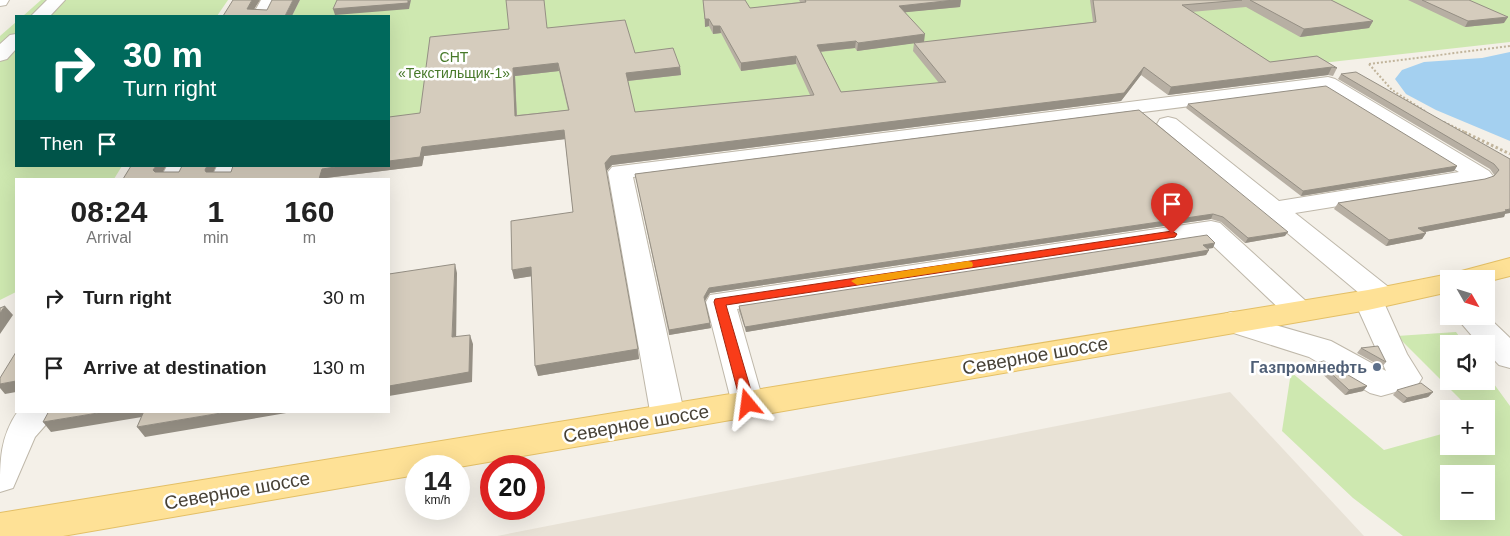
<!DOCTYPE html>
<html lang="en">
<head>
<meta charset="utf-8">
<style>
  :root { --surface:#fff; --page:#f6f6f6; --text:#222; --muted:#767676 }
  body { margin:0; font-family:Helvetica,sans-serif; background:var(--page); color:var(--text); height:100vh; display:flex; flex-direction:column; font-size:19px; white-space:nowrap }
  * { box-sizing:border-box; margin:0 }
  p { font-size:16px; color:var(--muted) }
  .icon { flex:none; width:28px; height:28px; fill:none; stroke:currentColor; stroke-width:2; stroke-linecap:round; stroke-linejoin:round }
  .map { position:relative; flex:1; overflow:hidden }
  .drawer { position:absolute; left:15px; top:178px; width:375px; height:235px; display:flex; flex-direction:column; background:var(--surface); border-radius:0px; box-shadow:0 5px 20px #0002 }
  .drawer>* { flex:none }
  .guide { position:absolute; left:15px; top:15px; width:375px; height:152px; border-radius:0px; box-shadow:0 5px 20px #0002; background:#00695c; color:#fff; overflow:hidden }
  .needle { width:32px; rotate:129deg }
  .controls { position:absolute; left:1440px; top:270px; display:grid; gap:10px }
  .controls a { display:grid; place-items:center; width:55px; height:55px; border-radius:0px; background:var(--surface); box-shadow:0 5px 20px #0002; font-size:25px }
  .speed { position:absolute; left:405px; top:455px; display:flex; gap:10px; font-size:25px; font-weight:700; text-align:center }
  .speed>* { display:grid; place-content:center; width:65px; height:65px; border-radius:50%; background:var(--surface); box-shadow:0 5px 20px #0002; line-height:1 }
  .speed small { font-size:12px; font-weight:400 }
  .speed .limit { border:8px solid #d22; background:#fff; color:#111 }
  .pin { position:absolute; display:grid; place-items:center; width:42px; height:42px; color:#fff; margin:-51px -21px; border-radius:50% 50% 50% 0; rotate:-45deg; box-shadow:0 0 5px #0007 }
  .pin .icon { rotate:45deg }
  .me { position:absolute; width:55px; margin:-28px; rotate:344deg; stroke-linejoin:round; filter:drop-shadow(0 0 4px #0008) }
  .turn { display:flex; align-items:center; gap:18px; height:105px; padding:0 25px; font-size:22px }
  .turn .icon { width:65px; height:65px; stroke-width:2.5 }
  .turn b { display:block; font-size:35px; line-height:42px }
  .then { display:flex; align-items:center; height:48px; padding:0 25px; background:#0003; gap:10px; font-size:19px }
  .eta { display:flex; justify-content:space-evenly; align-items:center; height:85px; text-align:center }
  .eta b { font-size:30px; font-weight:800; line-height:35px }
  ul { padding:0; list-style:none }
  li { display:flex; align-items:center; gap:15px; height:70px; padding:0 25px }
  li div { flex:1 }
  li b { display:block; font-size:19px }
  li em { font-style:normal }
  .map>svg:first-child { display:block }
</style>
</head>
<body>
<div class="map">
<svg width="1510" height="536" viewBox="0 0 1510 536">
  <rect width="100%" height="100%" fill="#f4f0e8"/>
  <!-- residential -->
  <path fill="#e8e2d6" d="M1230,392L1364,536H497Z"/>
  <!-- green -->
  <path fill="#cee8b0" fill-rule="evenodd" d="M41,0H228L217,16H23Z
    M300,0H1510V42L1313,64L1146,70L389,139V16H292Z
    M16,22V166H122L114,179H16V292L0,300V36Z
    M1456,332L1465,344H1449V381H1486V373L1510,406V536H1403L1353,498L1282,431L1291,372L1384,450L1449,432V446H1486V409H1470L1397,336ZM1449,474H1486V511H1449Z"/>
  <!-- water -->
  <path fill="#a4d0f0" d="M1510,52V141L1436,110L1406,94L1395,79L1402,70L1424,62L1482,58Z"/>
  <g fill="none" stroke-linecap="round" stroke-linejoin="round">
    <defs>
      <path id="minor" d="M0,0H9L6,5L0,6Z
        M47,0H65L50,16H31Z
        M261,0H277L270,16H252Z
        M16,34V49L7,59L0,61V44L10,35Z
        M1328,77L1335,79L1489,171L1493,176L1489,181L1481,183L1295,213L1391,289L1395,296L1391,303L1385,305L1407,354L1422,378L1417,386L1381,396L1370,393L1309,357L1221,329L1216,322L1221,315L1231,312L1241,315L1331,341L1386,371L1354,300L1359,293L1157,124L1160,119L1168,117L1176,119L1279,201L1459,172L1324,89L633,177L685,417L680,426L668,430L656,426L651,417L608,172L612,167Z
        M167,166H191L184,179H160Z
        M217,166H241L235,179H211Z
        M1211,221L1220,223L1308,303L1313,310L1308,317L1298,320L1288,317L1205,238L737,309L764,404L760,413L748,417L736,413L732,404L706,302L710,295Z
        M1486,315L1510,338V368L1499,365L1486,351V344H1479L1455,316H1486Z
        M18,411H54L50,420L35,437L13,488L0,492C0,460 0,437 18,411Z"/>
      <path id="major" d="M1510,258V276L1486,282V279H1449V292L1368,310L459,467L416,466V475L63,536H0V513L1368,290L1449,274L1453,275L1454,273Z"/>
    </defs>
    <!-- minor casing -->
    <use href="#minor" stroke="#bfb8aa" stroke-width="2"/>
    <!-- major casing -->
    <use href="#major" stroke="#e3bf66" stroke-width="2"/>
    <!-- path-far1 -->
    <path stroke="#c1b49b" stroke-width="2" stroke-dasharray="2 2" stroke-linecap="butt" d="M1369,64L1392,90L1425,111
      M1369,64L1510,46
      M1444,122L1467,133"/>
    <!-- path -->
    <path stroke="#c1b49b" stroke-width="3" stroke-dasharray="2.5 2.5" stroke-linecap="butt" d="M1464,132L1510,154"/>
    <!-- minor -->
    <use href="#minor" fill="#fff" fill-rule="evenodd"/>
    <!-- major -->
    <use href="#major" fill="#fee196" fill-rule="evenodd"/>
  </g>
  <!-- wall -->
  <path fill="#b7afa3" fill-rule="evenodd" d="M703,0L750,8L800,2L799,0H961L960,7L905,12L924,42L1093,22L1090,0H1331L1373,21L1369,28L1300,37L1246,7L1191,12L1270,62L1317,56L1337,68L1333,76L1328,75L1168,95L1141,75L1121,101L612,165L606,172L639,359L538,376L532,276L514,279L573,212L565,139L424,156L422,166L326,178L123,179L163,172H179L216,166L213,172H231L420,113L548,28L635,53L680,67L681,75L628,81L635,112L810,95L796,64L741,71L721,33L713,34L709,26L705,27ZM914,43L913,51L939,83L841,92L821,52L855,48L857,51ZM559,71L568,110L517,115L515,76Z
    M1408,0H1469L1504,23L1465,27Z
    M1341,74L1510,159L1505,214L1504,217L1424,232L1426,233L1422,239L1386,246L1334,209L1338,203L1485,179L1495,176L1490,169L1338,79Z
    M1188,104L1457,166L1454,171L1301,196L1186,108Z
    M1139,110L1285,236L1245,243L1221,222L1211,219L710,293L705,301L710,323L711,328L669,335L635,174Z
    M1213,248L1207,249L1209,250L1206,255L746,332L739,311V306Z
    M1361,348L1386,362L1382,367L1357,353Z
    M1319,362L1367,386L1363,391L1345,395L1315,367Z
    M1397,390L1433,392L1428,397L1403,403L1393,395Z"/>
  <!-- shaded-wall -->
  <path fill="#958f84" d="M252,0H260L250,16L247,9Z
    M293,0H300L292,16H285Z
    M411,0L409,9L335,15L333,9Z
    M954,0H961L960,7L898,13L899,6Z
    M1508,17L1504,23L1465,27L1468,21Z
    M705,19H709V26L705,27Z
    M1373,21L1369,28L1300,37L1304,29Z
    M713,26H720L721,33L713,34Z
    M925,34L924,42L857,51L858,43Z
    M856,41L855,48L816,52L817,45Z
    M796,56V64L741,71V63Z
    M558,63L559,71L515,76L517,124L515,116L513,68Z
    M680,67L681,75L627,81L626,73Z
    M1144,67L1141,75L1121,101L612,165L606,172L605,163L611,156Z
    M1332,67L1328,75L1168,95L1171,87Z
    M564,130L566,139L424,156L422,166L326,178L325,179H319L322,169L342,166H389V161L422,147Z
    M156,166H166L159,179L153,170Z
    M207,166H216L210,179L205,170Z
    M1457,166L1454,171L1301,196L1303,191Z
    M1510,209V213L1505,214L1504,217L1414,234L1418,228Z
    M1213,214L1211,219L710,293L704,302V297L709,288Z
    M1288,232L1285,236L1245,243L1248,238Z
    M1426,233L1422,239L1386,246L1389,240Z
    M1215,243L1213,248L1201,250L1203,245Z
    M1209,250L1206,255L746,332L745,327Z
    M455,264L457,273L456,347L452,337Z
    M531,267L533,276L514,279L512,270Z
    M5,306L13,315L0,334V313Z
    M710,323L711,328L669,335V330Z
    M470,335L473,344L472,382L389,396V386Z
    M638,349L639,359L538,376L535,366Z
    M16,381V392L5,394L0,388V384Z
    M1367,386L1363,391L1345,395L1349,390Z
    M1433,392L1428,397L1403,403L1407,398Z
    M110,411H151L154,415L51,432L43,422Z
    M233,411H298L145,437L137,427Z"/>
  <!-- building -->
  <path fill="#d5ccbd" stroke="#958f84" fill-rule="evenodd" d="M233,0H252L247,9L267,10L272,0H293L285,16H223Z
    M337,0H408V3L333,9Z
    M506,0H544L547,28L625,20L635,53L673,48L680,67L626,73L635,112L814,95L796,56L741,63L720,26H713L709,19H705L703,0H745L750,8L806,2L805,0H954L899,6L925,34L858,43L856,41L817,45L841,92L946,82L914,43L1096,22L1093,0H1242L1182,5L1270,62L1317,56L1337,68L1332,67L1171,87L1144,67L1124,93L611,156L605,163L638,349L535,366L531,267L512,270L511,221L573,212L564,130L422,147L420,157L389,161V117L420,113L430,37L509,29ZM558,63L569,110L515,116L513,68Z
    M1250,0H1331L1373,21L1304,29Z
    M1422,0H1469L1508,17L1468,21Z
    M1356,72L1510,159V209L1505,210L1508,211L1418,228L1426,233L1389,240L1338,203L1485,179L1494,176L1499,170L1494,164L1341,74Z
    M1326,86L1457,166L1303,191L1188,104Z
    M1139,110L1288,232L1248,238L1223,217L1213,214L709,288L704,297L710,323L669,330L635,174Z
    M131,166H156L153,170L155,172H179L182,166H207L205,170L206,172H231L233,166H342L322,169L319,179H123Z
    M1207,235L1215,243L1203,245L1209,250L745,327L739,306Z
    M455,264L452,337L470,335L469,372L389,386V274Z
    M5,306L0,313V308Z
    M1378,346L1386,362L1361,348Z
    M16,352V381L0,384V378Z
    M1324,361L1367,386L1349,390L1319,362Z
    M1421,383L1433,392L1407,398L1397,390Z
    M49,411H110L43,422Z
    M144,411H233L137,427Z"/>
  <!-- route -->
  <path fill="#f93c19" stroke="#a22710" d="M1172,231L1177,234L1175,237L726,305L755,404L753,408L748,409L743,408L741,404L714,302L715,299Z"/>
  <!-- slow -->
  <path fill="#f59e0b" d="M968,261L972,262L973,265L972,267L857,285L851,281L857,278Z"/>
  <!-- markers -->
  <circle fill="#5c6f8a" stroke="#fff" stroke-width="2" cx="1377" cy="367" r="5"/>
  <g text-anchor="middle" stroke-width="5" stroke-linejoin="round" paint-order="stroke">
    <!-- far-park labels -->
    <g font-size="14" fill="#477929" stroke="#fff">
      <text x="454" y="62">СНТ<tspan x="454" dy="16">«Текстильщик-1»</tspan></text>
    </g>
    <!-- service labels -->
    <g font-size="16" font-weight="bold" fill="#4e5e75" stroke="#fff" text-anchor="end">
      <text x="1367" y="373">Газпромнефть</text>
    </g>
    <!-- near-street labels -->
    <g font-size="19" fill="#474136" stroke="#fff">
      <text transform="translate(1035 355) rotate(-10)" y="7">Северное шоссе</text>
      <text transform="translate(636 423) rotate(-10)" y="7">Северное шоссе</text>
      <text transform="translate(237 490) rotate(-10)" y="7">Северное шоссе</text>
    </g>
  </g>
</svg>
<div class="controls">
<a><svg class="needle" viewBox="-14 -14 28 28"><path d="M0-13l5 13h-10z" fill="#e53935"/><path d="M0 13l5-13h-10z" fill="#767676"/></svg></a>
<a><svg class="icon" aria-label="sound" viewBox="0 0 24 24"><path d="M4 9h4l5-4v14l-5-4H4zM17 9q2 3 0 6"/></svg></a>
<a>+</a>
<a>−</a>
</div>
<div class="speed"><div>14<small>km/h</small></div><div class="limit">20</div></div>
<div class="pin" style="left:1172px;top:234px;background:#d93025"><svg class="icon" aria-label="arrive" viewBox="0 0 24 24"><path d="M6 21V4h12l-3 4 3 4H6"/></svg></div>
<svg class="me" style="left:748px;top:404px" viewBox="-20 -20 40 40"><path d="M0-17L14 15 0 8-14 15z" fill="#f93c19" stroke="#fff" stroke-width="4"/></svg>
<div class="guide">
<div class="turn"><svg class="icon" aria-label="right" viewBox="0 0 24 24"><path d="M7 20v-9h11M14 6l5 5-5 5"/></svg><div><b>30 m</b>Turn right</div></div>
<div class="then">Then<svg class="icon" aria-label="arrive" viewBox="0 0 24 24"><path d="M6 21V4h12l-3 4 3 4H6"/></svg></div>
</div>
<section class="drawer">
<div class="eta">
<div><b>08:24</b><p>Arrival</p></div>
<div><b>1</b><p>min</p></div>
<div><b>160</b><p>m</p></div>
</div>
<ul>
<li><svg class="icon" aria-label="right" viewBox="0 0 24 24"><path d="M7 20v-9h11M14 6l5 5-5 5"/></svg><div><b>Turn right</b></div><em>30 m</em></li>
<li><svg class="icon" aria-label="arrive" viewBox="0 0 24 24"><path d="M6 21V4h12l-3 4 3 4H6"/></svg><div><b>Arrive at destination</b></div><em>130 m</em></li>
</ul>
</section>
</div>
</body>
</html>
